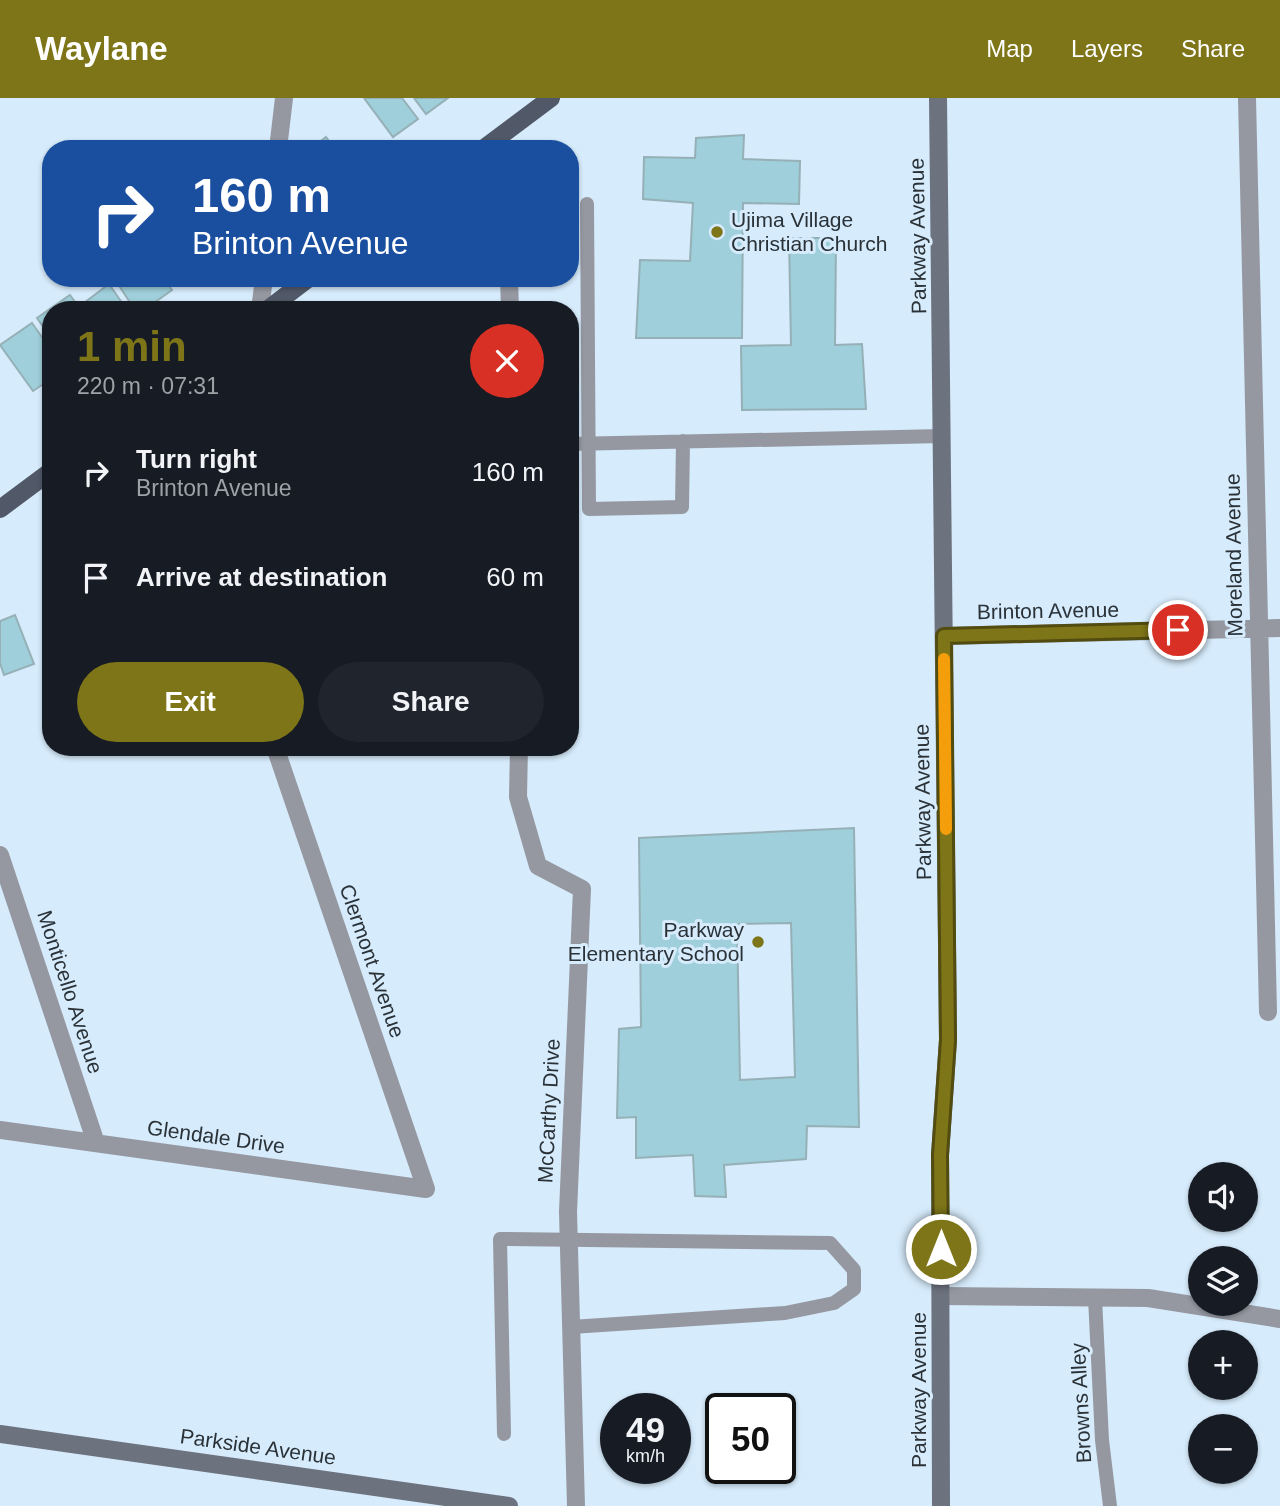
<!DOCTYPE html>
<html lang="en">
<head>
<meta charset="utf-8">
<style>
  :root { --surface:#171b24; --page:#20242c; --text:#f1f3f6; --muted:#9ea1a6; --accent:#7e7518 }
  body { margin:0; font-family:Helvetica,sans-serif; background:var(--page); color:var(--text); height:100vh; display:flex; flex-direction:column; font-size:26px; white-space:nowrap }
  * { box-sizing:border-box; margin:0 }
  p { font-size:23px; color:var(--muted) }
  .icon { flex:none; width:38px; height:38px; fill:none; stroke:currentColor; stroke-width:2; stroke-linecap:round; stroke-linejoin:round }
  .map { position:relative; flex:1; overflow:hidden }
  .side { position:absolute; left:42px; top:203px; width:537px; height:455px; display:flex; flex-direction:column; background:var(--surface); border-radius:28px; box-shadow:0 2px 5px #0004 }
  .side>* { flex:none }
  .guide { position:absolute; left:42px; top:42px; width:537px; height:147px; border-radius:28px; box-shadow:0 2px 5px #0004; background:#1a4fa0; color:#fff; overflow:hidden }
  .controls { position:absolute; left:1188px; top:1064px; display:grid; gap:14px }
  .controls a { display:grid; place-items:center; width:70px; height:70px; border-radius:50%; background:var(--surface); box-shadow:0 2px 5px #0004; font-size:35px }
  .speed { position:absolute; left:600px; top:1295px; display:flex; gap:14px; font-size:35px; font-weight:700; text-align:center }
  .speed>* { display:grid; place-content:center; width:91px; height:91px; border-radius:50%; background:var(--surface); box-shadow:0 2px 5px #0004; line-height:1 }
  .speed small { font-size:18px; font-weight:400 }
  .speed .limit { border:4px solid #111; border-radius:10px; background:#fff; color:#111 }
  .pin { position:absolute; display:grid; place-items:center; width:60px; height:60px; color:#fff; margin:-30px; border:4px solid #fff; border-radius:50%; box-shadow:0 2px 7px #0007 }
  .me { position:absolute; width:77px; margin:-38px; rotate:0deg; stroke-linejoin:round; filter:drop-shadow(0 0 5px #0008) }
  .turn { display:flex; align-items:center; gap:24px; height:147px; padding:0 35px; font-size:32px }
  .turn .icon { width:91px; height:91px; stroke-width:2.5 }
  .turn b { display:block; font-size:49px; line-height:60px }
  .round { display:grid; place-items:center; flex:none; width:74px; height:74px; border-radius:37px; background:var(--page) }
  .summary { display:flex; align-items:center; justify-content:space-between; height:119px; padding:0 35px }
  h1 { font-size:42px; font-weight:700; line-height:52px; color:var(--accent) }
  .cta { display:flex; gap:14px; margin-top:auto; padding:14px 35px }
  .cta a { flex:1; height:80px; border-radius:42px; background:var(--accent); color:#fff; font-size:28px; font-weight:700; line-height:80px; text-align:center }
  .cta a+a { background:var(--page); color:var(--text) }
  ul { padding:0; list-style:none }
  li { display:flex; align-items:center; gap:21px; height:105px; padding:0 35px }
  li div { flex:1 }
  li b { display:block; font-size:26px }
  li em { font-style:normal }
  header { display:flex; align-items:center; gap:42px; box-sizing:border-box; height:98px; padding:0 35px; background:var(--accent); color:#fff }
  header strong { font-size:33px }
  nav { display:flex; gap:38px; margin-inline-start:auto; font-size:24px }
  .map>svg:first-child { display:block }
</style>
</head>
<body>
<header>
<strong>Waylane</strong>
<nav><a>Map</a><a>Layers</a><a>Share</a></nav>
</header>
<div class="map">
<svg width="1280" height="1408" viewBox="0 0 1280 1408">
  <rect width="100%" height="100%" fill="#d6ebfb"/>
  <!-- building -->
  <path fill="#9fcfda" stroke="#95b0b6" stroke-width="2" fill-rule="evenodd" d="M364,0H402L418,21L393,39Z
    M414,0H448L426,16Z
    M744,37L743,61L800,63L799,106L743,105L742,240H636L640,162L690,163L693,105L643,101L644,59L695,60L696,40Z
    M326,39L335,51H311Z
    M789,140H836L835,247L862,246L866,311L742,312L741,248L791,247Z
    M114,180H163L172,192L144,212H135Z
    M109,186L127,212H89L84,205Z
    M70,197L81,212H51V240L37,220Z
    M32,225L51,252V281L33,293L0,247Z
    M15,517L34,566L4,577L0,565V523Z
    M854,730L859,1029L807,1028L806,1061L724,1067L726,1099L695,1098L693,1057L636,1060V1019L617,1020L619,931L641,929L639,740ZM791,825L795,979L740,982L737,826Z"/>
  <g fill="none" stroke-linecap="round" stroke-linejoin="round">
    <!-- lane -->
    <path stroke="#9598a1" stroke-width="14" d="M587,106L589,411L682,409L683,343
      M570,346L943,338
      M1095,1200L1102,1342L1110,1408
      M504,1336L500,1141L830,1145L854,1172V1191L834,1205L785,1215L571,1229"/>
    <!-- street -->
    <path stroke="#9598a1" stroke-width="18" d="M1247,0L1268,914
      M278,51L284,0
      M509,180L510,212
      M260,212L264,180
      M944,538L1280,530
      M519,649L518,699L538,768L582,791L568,1114L576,1408
      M0,757L96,1045
      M0,1032L426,1091L275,649
      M941,1198L1148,1200L1280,1221"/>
    <!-- secondary -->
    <path stroke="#6d727f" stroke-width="18" d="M938,0L948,942L940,1057L941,1408
      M0,1336L509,1408"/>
    <!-- primary -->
    <path stroke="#515867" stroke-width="18" d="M483,51L551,0
      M267,212L309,180
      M0,411L51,373"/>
  </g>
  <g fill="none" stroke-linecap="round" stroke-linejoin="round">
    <defs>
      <path id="route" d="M941,1151L940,1057L948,942L944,538L1178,532"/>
    </defs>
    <!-- route casing -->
    <use href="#route" stroke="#524c10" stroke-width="18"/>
    <!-- route -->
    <use href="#route" stroke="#7e7518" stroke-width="12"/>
    <!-- slow -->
    <path stroke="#f59e0b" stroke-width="12" d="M944,561L946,731"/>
  </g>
  <!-- markers -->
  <g fill="#7e7518" stroke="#d6ebfb" stroke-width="2.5">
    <circle cx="717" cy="134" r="7"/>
    <circle cx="758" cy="844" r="7"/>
  </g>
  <g text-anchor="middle" stroke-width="6" stroke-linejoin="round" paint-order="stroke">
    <!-- poi labels -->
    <g font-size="21" fill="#2a3238" stroke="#d6ebfb" text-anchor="start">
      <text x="731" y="129">Ujima Village<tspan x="731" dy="24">Christian Church</tspan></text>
      <text x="744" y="839" text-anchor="end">Parkway<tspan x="744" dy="24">Elementary School</tspan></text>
    </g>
    <!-- street labels -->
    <g font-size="21" fill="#2a3238" stroke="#d6ebfb">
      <text transform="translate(918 138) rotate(-91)" y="7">Parkway Avenue</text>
      <text transform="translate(1234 457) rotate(-91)" y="7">Moreland Avenue</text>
      <text transform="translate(1048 513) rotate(-1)" y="7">Brinton Avenue</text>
      <text transform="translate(923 704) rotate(-91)" y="7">Parkway Avenue</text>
      <text transform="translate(372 863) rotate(71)" y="7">Clermont Avenue</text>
      <text transform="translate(70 894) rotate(72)" y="7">Monticello Avenue</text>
      <text transform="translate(549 1013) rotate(-87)" y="7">McCarthy Drive</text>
      <text transform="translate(216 1039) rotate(8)" y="7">Glendale Drive</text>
      <text transform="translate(919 1292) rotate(-90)" y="7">Parkway Avenue</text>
      <text transform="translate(1081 1305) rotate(-93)" y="7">Browns Alley</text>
      <text transform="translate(258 1349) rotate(8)" y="7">Parkside Avenue</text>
    </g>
  </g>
</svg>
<div class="controls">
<a><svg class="icon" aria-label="sound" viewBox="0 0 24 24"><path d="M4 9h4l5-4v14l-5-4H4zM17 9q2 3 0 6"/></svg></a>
<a><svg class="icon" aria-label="layers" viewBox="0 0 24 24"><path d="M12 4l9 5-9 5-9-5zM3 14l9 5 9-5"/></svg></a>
<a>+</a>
<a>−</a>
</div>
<div class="speed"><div>49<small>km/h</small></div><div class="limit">50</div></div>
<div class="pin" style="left:1178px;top:532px;background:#d93025"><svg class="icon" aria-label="arrive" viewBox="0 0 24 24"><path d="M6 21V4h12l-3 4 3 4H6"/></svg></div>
<svg class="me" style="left:941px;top:1151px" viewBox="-20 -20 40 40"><circle r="17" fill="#7e7518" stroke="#fff" stroke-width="3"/><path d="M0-11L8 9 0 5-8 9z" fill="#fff"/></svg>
<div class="guide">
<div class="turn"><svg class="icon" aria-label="right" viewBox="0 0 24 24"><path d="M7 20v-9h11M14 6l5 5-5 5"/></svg><div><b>160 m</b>Brinton Avenue</div></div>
</div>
<section class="side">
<div class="summary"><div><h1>1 min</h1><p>220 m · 07:31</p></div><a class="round" style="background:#d93025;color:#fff"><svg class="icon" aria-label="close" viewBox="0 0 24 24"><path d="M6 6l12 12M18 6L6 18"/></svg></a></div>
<ul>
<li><svg class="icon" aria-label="right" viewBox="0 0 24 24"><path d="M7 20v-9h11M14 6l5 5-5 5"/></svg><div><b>Turn right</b><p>Brinton Avenue</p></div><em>160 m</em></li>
<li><svg class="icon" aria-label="arrive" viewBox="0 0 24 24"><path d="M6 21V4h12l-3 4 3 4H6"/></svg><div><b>Arrive at destination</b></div><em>60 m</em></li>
</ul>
<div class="cta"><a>Exit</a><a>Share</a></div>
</section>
</div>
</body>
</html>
